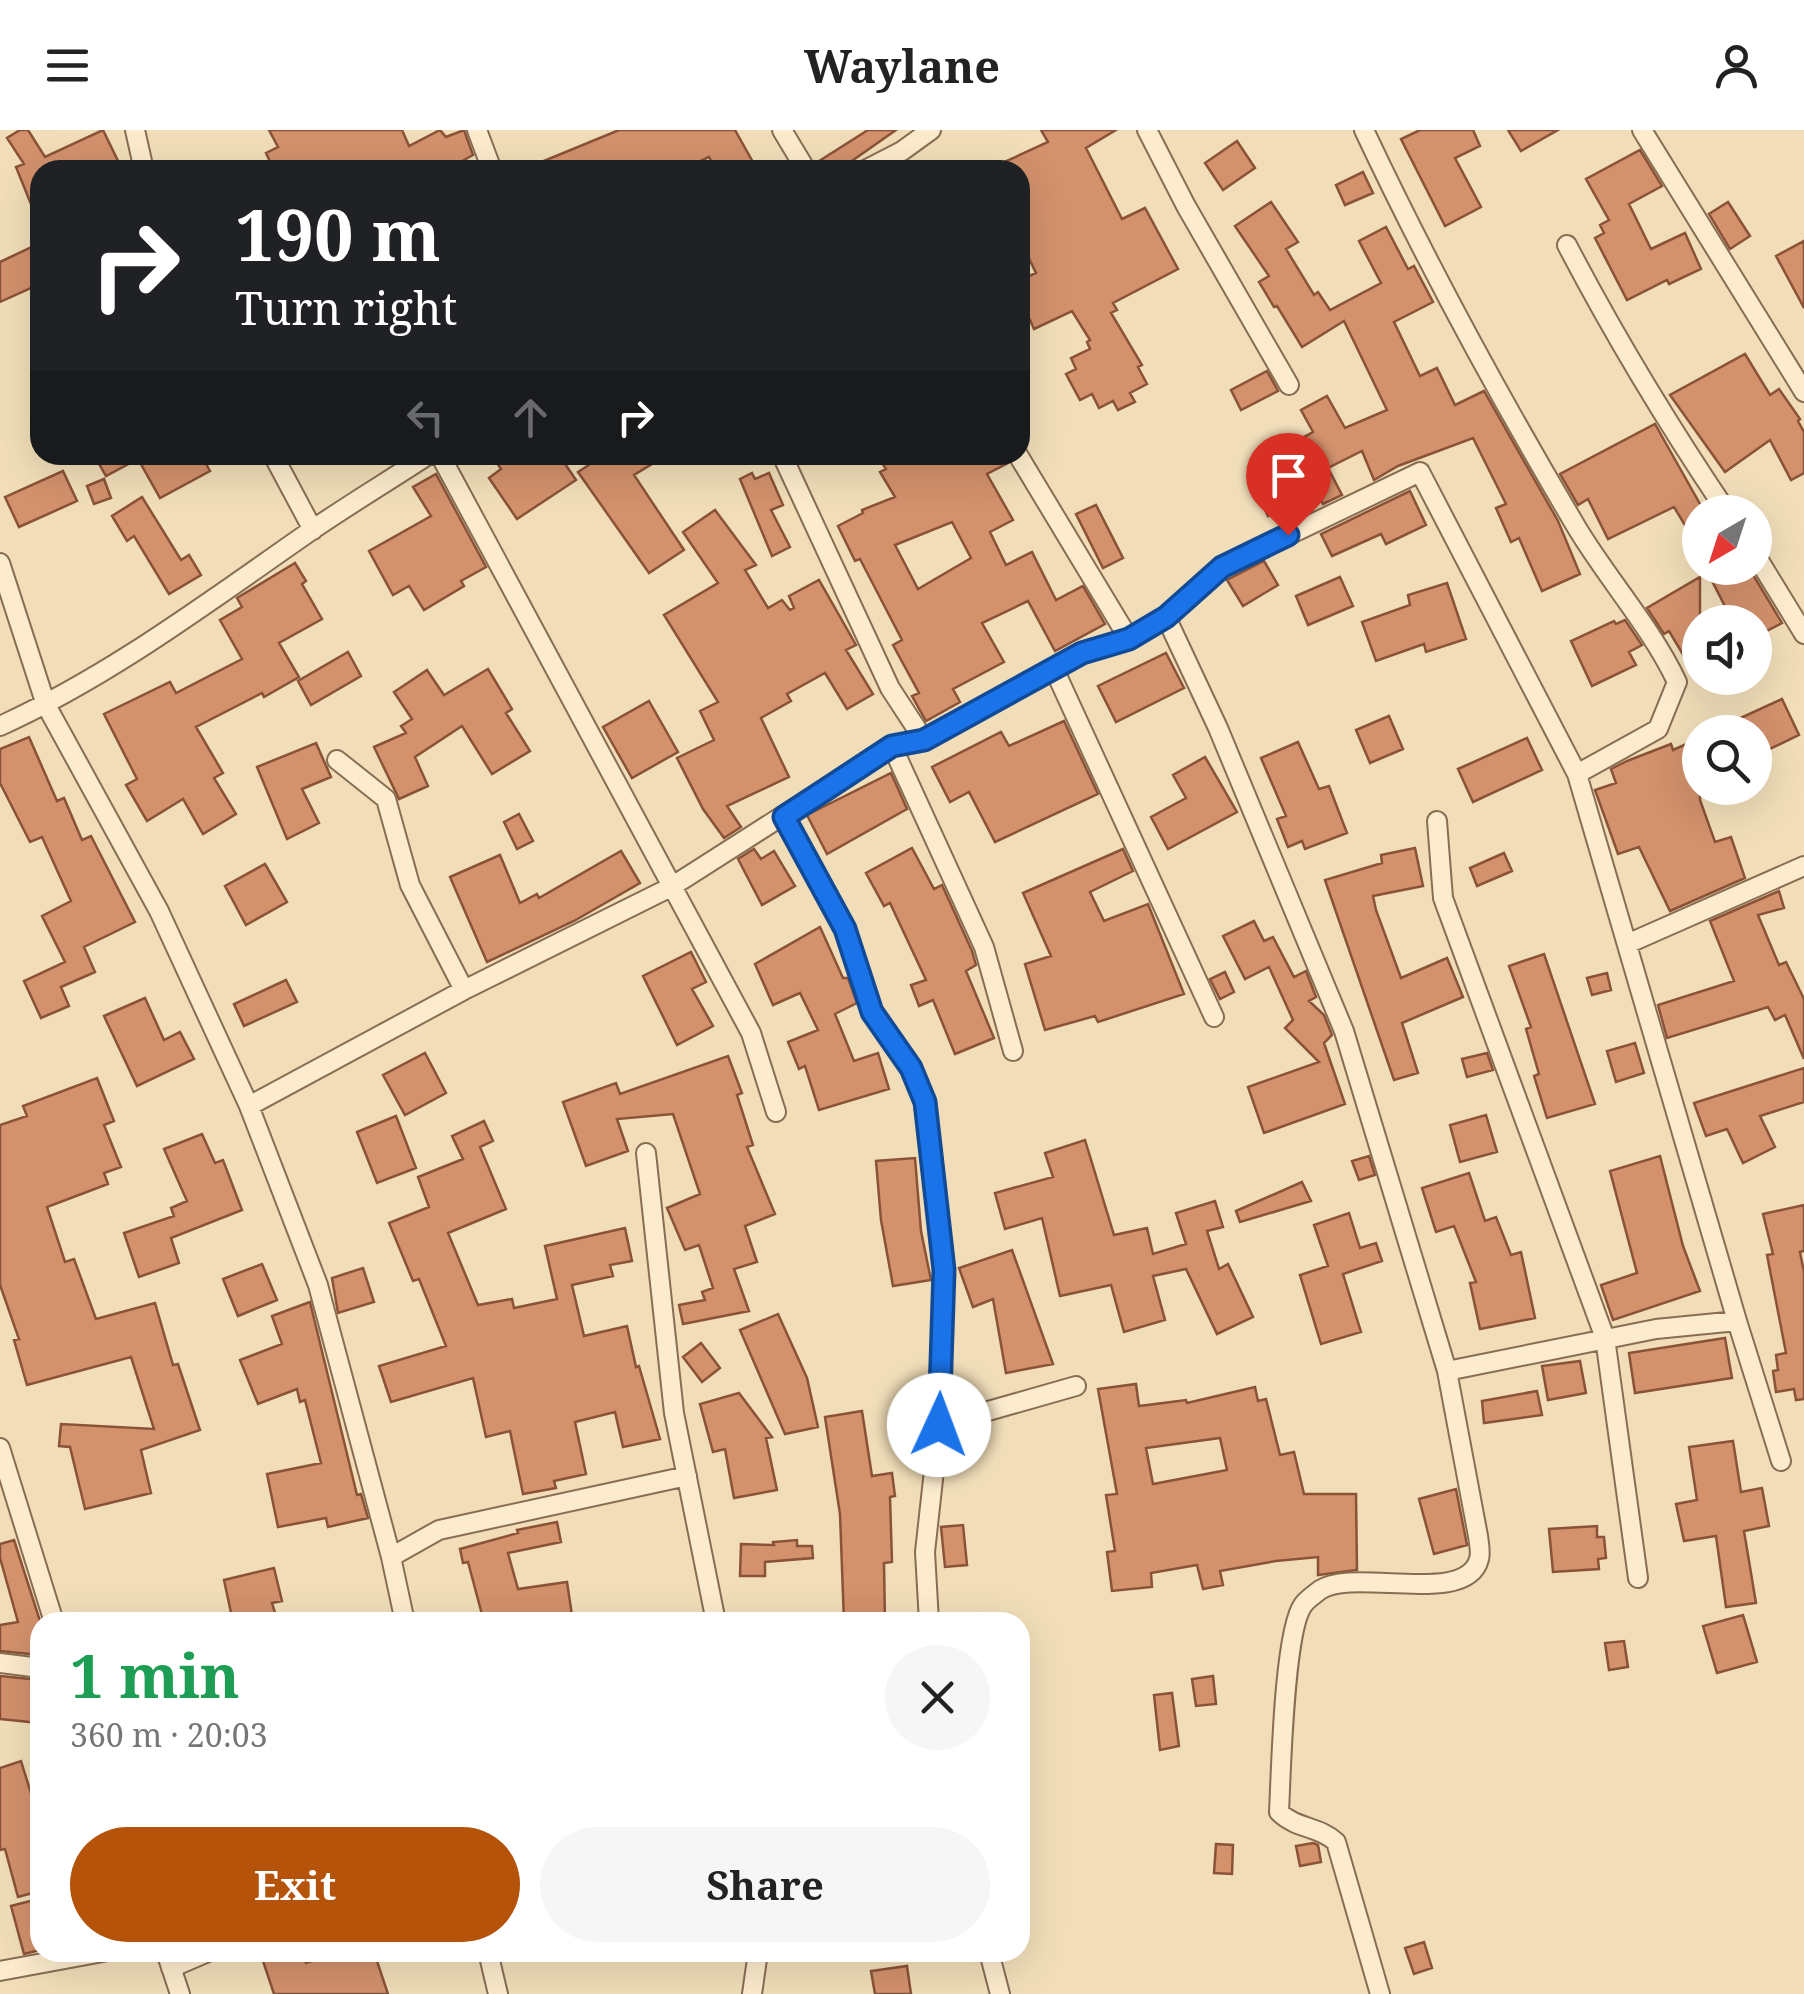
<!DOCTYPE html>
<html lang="en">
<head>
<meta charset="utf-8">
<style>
  :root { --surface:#fff; --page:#f6f6f6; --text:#222; --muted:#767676; --accent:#b45309 }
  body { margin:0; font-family:"Noto Serif",serif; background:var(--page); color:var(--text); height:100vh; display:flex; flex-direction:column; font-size:38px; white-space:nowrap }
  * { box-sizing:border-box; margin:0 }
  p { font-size:32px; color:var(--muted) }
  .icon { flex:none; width:55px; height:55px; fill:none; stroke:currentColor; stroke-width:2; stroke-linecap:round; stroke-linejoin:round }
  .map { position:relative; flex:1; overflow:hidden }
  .panel { position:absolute; left:30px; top:1482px; width:1000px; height:350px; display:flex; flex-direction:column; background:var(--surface); border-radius:30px; box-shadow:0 10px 40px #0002 }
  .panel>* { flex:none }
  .hud { position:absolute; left:30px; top:30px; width:1000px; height:305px; border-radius:30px; box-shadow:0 10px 40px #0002; background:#202124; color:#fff; overflow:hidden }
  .needle { width:65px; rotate:219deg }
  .controls { position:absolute; left:1682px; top:365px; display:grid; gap:20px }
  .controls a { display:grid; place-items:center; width:90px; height:90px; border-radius:50%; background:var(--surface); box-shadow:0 10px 40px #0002; font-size:50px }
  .pin { position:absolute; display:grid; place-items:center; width:85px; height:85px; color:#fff; margin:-102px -42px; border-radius:50% 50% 50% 0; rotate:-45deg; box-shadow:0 0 10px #0007 }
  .pin .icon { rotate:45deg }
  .me { position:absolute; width:110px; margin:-55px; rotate:2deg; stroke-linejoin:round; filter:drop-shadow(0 0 8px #0008) }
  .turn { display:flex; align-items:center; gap:35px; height:210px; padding:0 40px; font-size:45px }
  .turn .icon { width:130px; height:130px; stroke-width:2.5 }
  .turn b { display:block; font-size:70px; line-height:85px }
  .lanes { display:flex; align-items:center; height:95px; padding:0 40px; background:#0003; justify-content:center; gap:50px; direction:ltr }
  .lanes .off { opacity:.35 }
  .round { display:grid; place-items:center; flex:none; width:105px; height:105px; border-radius:52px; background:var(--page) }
  .overview { display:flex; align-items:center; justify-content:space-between; height:170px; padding:0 40px }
  h1 { font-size:60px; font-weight:700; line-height:75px; color:#1e9e55 }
  .button { display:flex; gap:20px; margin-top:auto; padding:20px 40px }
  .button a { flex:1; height:115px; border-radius:60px; background:var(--accent); color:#fff; font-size:40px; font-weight:700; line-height:115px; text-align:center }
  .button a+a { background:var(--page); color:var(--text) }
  header { display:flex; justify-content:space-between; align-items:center; height:130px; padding:0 40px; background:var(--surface); font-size:45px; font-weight:700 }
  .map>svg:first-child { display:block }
</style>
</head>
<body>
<header><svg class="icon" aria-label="menu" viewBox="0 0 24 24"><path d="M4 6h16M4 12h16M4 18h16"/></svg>Waylane<svg class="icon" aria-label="person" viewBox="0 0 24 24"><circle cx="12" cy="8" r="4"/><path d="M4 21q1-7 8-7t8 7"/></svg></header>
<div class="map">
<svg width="1804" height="1864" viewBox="0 0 1804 1864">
  <rect width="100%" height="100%" fill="#f1deb9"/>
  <!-- building -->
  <path fill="#d3916c" stroke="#8a5337" stroke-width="2.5" fill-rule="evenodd" d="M20,0H28L45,27L103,0L118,31L100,40H40L39,94L16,37L24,34L7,8Z
    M269,0H402L409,16L440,0L446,7L464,0L473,25L446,40H274L266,23L278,17Z
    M619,0H735L754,34L743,40H716L709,27L681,40H522Z
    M868,0H896L839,40H818L816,33Z
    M1041,0H1116L1086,18L1122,89L1145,78L1178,139L1113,173L1117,180L1111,183L1142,235L1138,237L1147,254L1130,263L1135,272L1118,280L1113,271L1099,278L1092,264L1080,270L1066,244L1076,239L1071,228L1090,219L1087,212L1090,210L1072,181L1034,199L1030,190L1020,195V150L1036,143L1020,110V40H987L1048,12Z
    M1420,0H1473L1480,16L1455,28L1481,77L1445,96L1401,9Z
    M1508,0H1558L1521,21Z
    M1237,11L1255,38L1223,60L1205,33Z
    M1640,20L1662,56L1629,74L1651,119L1685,103L1701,139L1669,154L1667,150L1627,170L1595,108L1604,103L1600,95L1609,90L1586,49Z
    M1363,42L1373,63L1345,75L1336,55Z
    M1271,72L1298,112L1286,119L1314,165L1318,162L1330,180L1381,153L1359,111L1386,97L1408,139L1414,136L1433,172L1394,192L1420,246L1437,238L1455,275L1484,261L1558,391L1580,444L1542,461L1519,408L1511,412L1496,378L1506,374L1473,308L1398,336L1374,350L1362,321L1328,338L1342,365L1323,374L1317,363L1268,386L1251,350L1300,327L1293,313L1313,302L1301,280L1327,266L1345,298L1387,280L1344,191L1302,217L1277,176L1274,177L1259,152L1269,146L1235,96Z
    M1728,72L1750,106L1730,119L1709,84Z
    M1804,111V178L1776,126Z
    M40,113V154L0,172V132Z
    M1745,224L1770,265L1779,259L1800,289L1798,291L1804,302V343L1791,350L1770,310L1725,342L1670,265Z
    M1267,241L1278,261L1241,280L1231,260Z
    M1655,294L1700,374V420L1674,377L1608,409L1588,369L1578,375L1560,344Z
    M94,325H201L210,341L160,368L138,329L106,346Z
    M509,325H559L576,350L517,389L489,348L501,339L497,333Z
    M604,325H667L634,345L684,420L649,443L578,342Z
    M877,325H1006L1008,333L987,344L1013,390L990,402L1006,435L1032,422L1056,470L1083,456L1105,494L1055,521L1028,471L982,493L1004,532L953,559L960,572L926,591L912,566L919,563L893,515L902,510L860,429L855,431L838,396L863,383L862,380L895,367L880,342L886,339ZM952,392L971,428L918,459L895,415Z
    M63,341L77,371L19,397L5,367Z
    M752,343L755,349L769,343L783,375L771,380L790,417L772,426L740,349Z
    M436,344L486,437L461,451L464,456L424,480L409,456L393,465L369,421L431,386L413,357Z
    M104,349L111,368L94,374L87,356Z
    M1410,361L1426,395L1386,414L1381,404L1332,426L1321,404Z
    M142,367L181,430L189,425L201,445L169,464L134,406L127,411L112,386Z
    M1096,375L1123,428L1103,438L1076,384Z
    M715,380L756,435L745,440L768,478L782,470L790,480L794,478L789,466L819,450L856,515L846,520L873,564L847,579L825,543L787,564L791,571L761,588L789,647L727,676L741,697L724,708L703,679L677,628L714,610L700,581L718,572L664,485L718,453L683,402Z
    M1264,431L1278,455L1243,476L1227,450Z
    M295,433L306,451L302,454L322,489L279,513L299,547L264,567L262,563L196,597L223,643L214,648L236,684L203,704L183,669L147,691L126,655L137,649L104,584L170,552L176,563L242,529L220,490L242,477L237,468Z
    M1718,438H1749L1782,493L1755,507V492H1733L1708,443Z
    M1340,447L1353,476L1308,495L1296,466Z
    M1700,447V553L1669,501L1664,504L1647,478Z
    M1447,453L1466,509L1426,522L1424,514L1376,531L1362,492L1410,475L1408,465Z
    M1625,490L1642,515L1629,522L1636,535L1592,556L1571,511L1614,491L1616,494Z
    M348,522L361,546L311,575L298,551Z
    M1166,523L1184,558L1116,592L1098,556Z
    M488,539L512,579L506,583L530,621L492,644L462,596L415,627L428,656L399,669L374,617L406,603L401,596L412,589L394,562L427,540L444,565Z
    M1782,569L1799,605L1755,626V602H1710Z
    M649,571L678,622L632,648L603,597Z
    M1389,586L1403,619L1370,633L1356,600Z
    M1064,591L1098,664L995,712L969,662L950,672L932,637L1001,602L1009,616Z
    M29,607L57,671L64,668L82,710L91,706L135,792L84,817L95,842L61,857L69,876L41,888L24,851L65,832L42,786L71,771L42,707L30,712L0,653V619Z
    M1527,608L1542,640L1473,672L1458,639Z
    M1700,608V670L1715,712L1731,707L1745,748L1670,781L1639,717L1618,724L1595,660L1616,653L1611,639L1627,631L1671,614L1673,620Z
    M1298,612L1319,659L1329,656L1347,703L1305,719L1302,711L1288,717L1277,689L1286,686L1261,628Z
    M316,613L331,647L302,659L319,693L287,709L257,637Z
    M1205,627L1237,682L1168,719L1151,687L1186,668L1173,645Z
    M891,643L907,679L827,724L807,685Z
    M519,684L533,711L517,719L504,692Z
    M912,718L934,759L942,755L972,821L976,835L966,841L994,908L955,924L933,870L919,876L911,855L926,850L890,773L884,776L866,743Z
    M1415,718L1423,756L1373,766L1376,780L1401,848L1447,828L1463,867L1402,893L1418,943L1394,950L1325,750L1382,733L1381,725Z
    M754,719L761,729L774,721L795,756L762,775L738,729Z
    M1123,719L1133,741L1090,762L1104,791L1148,774L1184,864L1098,892L1095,886L1045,900L1025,834L1051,826L1023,763Z
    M621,721L640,753L574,791L487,832L450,747L500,725L520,773L537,764L539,768Z
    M1504,723L1512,741L1477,756L1470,738Z
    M265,734L287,772L246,795L225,756Z
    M1779,761L1784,778L1758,785L1779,835L1786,832L1804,869V929L1785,885L1775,890L1768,877L1667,908L1658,875L1734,851L1710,791Z
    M1254,791L1264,811L1273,807L1294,847L1306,841L1316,867L1309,871L1324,885L1332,905L1324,913L1345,974L1264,1003L1248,957L1319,932L1285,898L1293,890L1269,837L1245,849L1223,806Z
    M820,797L843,848H848L857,873L835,884L854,931L878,923L889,959L819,980L805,936L799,939L788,912L818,900L800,863L773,875L755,834Z
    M691,822L706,852L692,859L713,896L677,915L643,846Z
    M1544,824L1595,974L1547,988L1534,946L1539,944L1526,899L1531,897L1509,836Z
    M1225,842L1234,862L1220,869L1210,849Z
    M1607,843L1611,860L1592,865L1587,848Z
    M286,850L297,872L244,896L234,874Z
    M145,868L164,910L180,902L194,929L137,956L104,886Z
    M1635,913L1644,943L1616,952L1607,921Z
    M425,923L446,963L405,985L383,945Z
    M1487,923L1493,940L1467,947L1462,929Z
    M728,926L742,963L737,965L753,1015L747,1017L775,1084L745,1096L757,1132L734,1139L749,1181L683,1194L679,1175L705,1170L702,1162L713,1158L699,1115L685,1120L667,1078L700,1064L673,984L617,989L628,1021L586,1036L563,972L616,953L620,964Z
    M1804,938V972L1760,986L1775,1017L1743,1033L1727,999L1706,1006L1694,973Z
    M97,948L114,991L104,995L121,1037L104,1043L108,1054L47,1077L65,1132L74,1129L96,1189L155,1173L173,1235L178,1234L200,1300L141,1320L151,1363L85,1379L70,1317L59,1316L61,1294L154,1299L131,1227L27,1255L14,1210L19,1209L0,1155V995L27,986L23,976Z
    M1486,985L1497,1022L1460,1032L1450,995Z
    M396,986L416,1038L377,1053L357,1002Z
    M484,991L493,1011L480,1017L506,1079L448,1103L478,1175L512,1169L514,1178L557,1169L545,1116L625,1098L632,1131L610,1135L613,1146L572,1155L584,1206L627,1196L636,1237L639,1236L660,1309L623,1317L615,1282L575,1292L586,1344L554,1351L556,1358L523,1364L510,1301L486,1307L473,1248L391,1272L379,1236L446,1216L419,1149L413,1151L389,1093L429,1077L418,1047L463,1029L452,1006Z
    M202,1004L215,1033L223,1030L242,1080L171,1108L179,1133L139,1147L124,1103L174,1086L171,1078L187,1071L164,1019Z
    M1085,1010L1114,1105L1147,1098L1153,1124L1186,1114L1176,1083L1215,1071L1223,1097L1207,1101L1219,1139L1228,1134L1253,1187L1217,1204L1186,1139L1153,1146L1165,1190L1124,1202L1111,1155L1060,1166L1042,1088L1005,1099L995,1063L1053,1047L1045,1023Z
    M1369,1026L1375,1045L1359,1050L1352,1031Z
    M1660,1026L1683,1116L1700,1161L1613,1190L1601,1155L1637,1143L1610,1041Z
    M915,1028L921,1101L931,1150L893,1156L881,1090L876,1031Z
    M1469,1043L1485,1091L1496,1087L1511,1125L1521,1122L1535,1188L1480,1199L1470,1153L1476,1152L1454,1096L1436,1102L1422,1058Z
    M1302,1052L1311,1071L1240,1092L1236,1081Z
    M1804,1075V1121L1800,1122L1804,1142V1269L1796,1270L1794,1259L1776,1262L1773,1241L1778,1240L1776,1225L1786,1223L1767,1125L1773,1124L1763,1084Z
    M1349,1083L1360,1118L1376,1113L1382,1131L1343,1144L1361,1202L1321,1214L1300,1145L1328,1136L1314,1095Z
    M1012,1120L1053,1234L1006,1243L993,1169L973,1177L959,1138Z
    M262,1134L277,1170L238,1186L223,1149Z
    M363,1138L374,1172L338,1183L332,1148Z
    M310,1172L357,1365L361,1364L368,1388L328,1397L326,1388L278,1397L267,1344L321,1333L305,1270L300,1272L297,1259L258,1274L240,1230L282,1214L272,1186Z
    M778,1184L807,1248L818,1297L785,1304L740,1200Z
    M1725,1208L1732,1248L1635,1263L1629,1223Z
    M701,1213L720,1238L702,1252L683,1227Z
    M1580,1231L1586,1263L1548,1270L1542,1236Z
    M1136,1254L1139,1276L1186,1270L1187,1273L1255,1257L1258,1271L1266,1269L1280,1325L1294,1322L1304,1364H1356L1357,1440L1318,1445V1427L1276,1431L1220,1441L1223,1455L1203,1459L1197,1435L1151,1443L1152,1457L1112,1461L1107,1422L1115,1421L1106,1365L1117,1364L1098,1259ZM1220,1308L1227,1340L1153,1354L1146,1318Z
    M1537,1261L1542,1285L1484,1293L1482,1271Z
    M739,1263L772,1307L766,1308L777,1360L734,1368L725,1319L713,1322L700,1274Z
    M862,1281L872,1346L892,1343L895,1366L890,1367L892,1432L884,1433L885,1492H844L840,1384L825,1287Z
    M1733,1311L1741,1362L1762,1358L1769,1396L1744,1401L1756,1473L1726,1477L1716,1406L1684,1411L1676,1374L1697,1370L1689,1317Z
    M1456,1359L1467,1415L1434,1424L1419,1369Z
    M557,1392L561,1412L508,1423L518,1459L567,1452L573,1492H484L468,1432L463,1433L460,1419L518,1403L517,1400Z
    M963,1395L967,1435L945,1437L941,1397Z
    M1597,1396V1407H1604L1606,1428L1598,1429L1599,1439L1553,1442L1549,1399Z
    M14,1410L40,1491V1525L0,1521V1495L18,1492L0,1428V1414Z
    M797,1410V1416H812L813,1428L765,1432V1446H740L741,1414L774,1415L773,1412Z
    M274,1438L282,1471L272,1473L276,1486L233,1492L224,1450Z
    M1743,1485L1757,1532L1717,1543L1703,1496Z
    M1624,1511L1628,1537L1609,1540L1605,1513Z
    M0,1546L40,1550V1593L0,1589Z
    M1213,1546L1216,1574L1196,1576L1192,1549Z
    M1172,1563L1179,1616L1160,1620L1154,1565Z
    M21,1631L34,1673L40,1672V1761L18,1767L5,1719L0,1720V1638Z
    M1313,1713L1318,1715L1321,1732L1300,1736L1296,1716Z
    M1216,1714L1233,1715L1232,1744L1214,1743Z
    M34,1770L40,1792V1820L24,1824L11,1776Z
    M1424,1812L1432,1838L1414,1844L1405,1818Z
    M260,1822H302L306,1833L339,1822H374L388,1864H274Z
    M907,1836L911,1864H875L871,1841Z"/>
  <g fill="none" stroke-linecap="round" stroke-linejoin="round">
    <defs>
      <path id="street" d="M135,0L144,40
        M477,0L492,40
        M782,0L806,40
        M1147,0L1186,76L1289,255
        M1364,0C1428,136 1500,268 1577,398C1609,451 1651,497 1677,552L1658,599L1577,644L1737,1191L1656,1199L1447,1241
        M1642,0L1804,262
        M865,40L902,21L931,0
        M1567,115C1615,207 1669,296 1727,382
        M273,325L313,400
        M440,325L751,903L776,982
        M782,325L890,558L924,610
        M1018,325L1129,509
        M1755,424L1804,504
        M0,433L46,575L159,781L249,976L318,1155L391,1427L405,1492
        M1166,487L1218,598L1344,901L1447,1241L1478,1406C1479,1414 1481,1423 1479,1429C1467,1477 1353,1437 1320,1460C1315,1464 1306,1470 1303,1475C1284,1501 1281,1643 1279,1682C1296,1699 1319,1696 1336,1712L1380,1864
        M1054,539L1214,887
        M0,596C112,545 211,470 312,400C350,374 390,350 428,325
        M892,616L984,817L1013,921
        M337,630L386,669L410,755L464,860
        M784,687L845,799L873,882L911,939L925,972L944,1140L939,1295L925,1422L929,1492
        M1437,691L1443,768L1605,1208L1638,1448
        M1627,814L1804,736
        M249,976L464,860L671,757L892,616L924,610L1081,523L1129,509L1166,487L1222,437L1420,342L1577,644
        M646,1023L674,1283L716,1492
        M1737,1191L1781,1331
        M939,1295L1076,1256
        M0,1318L54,1492
        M391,1427L439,1400L687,1346
        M0,1533L40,1538
        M166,1822L180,1864
        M488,1822L498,1864
        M989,1822L1000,1864
        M171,1838L208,1822
        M0,1841L103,1822
        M752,1864L758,1822"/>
    </defs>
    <!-- street casing -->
    <use href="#street" stroke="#896d53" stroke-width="22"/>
    <!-- street -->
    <use href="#street" stroke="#fcebcd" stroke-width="18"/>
  </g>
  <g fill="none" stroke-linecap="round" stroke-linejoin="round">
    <defs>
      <path id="route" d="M939,1295L944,1140L925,972L911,938L872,882L845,799L784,687L892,616L924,610L1082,523L1129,509L1166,487L1222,437L1288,405"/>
    </defs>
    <!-- route casing -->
    <use href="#route" stroke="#114b97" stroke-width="25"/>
    <!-- route -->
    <use href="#route" stroke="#1a73e8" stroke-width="18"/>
  </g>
</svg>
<div class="controls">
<a><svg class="needle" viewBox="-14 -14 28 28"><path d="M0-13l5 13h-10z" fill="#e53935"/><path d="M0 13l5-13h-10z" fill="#767676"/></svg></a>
<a><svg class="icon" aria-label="sound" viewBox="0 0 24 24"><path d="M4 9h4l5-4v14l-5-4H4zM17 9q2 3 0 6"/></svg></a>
<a><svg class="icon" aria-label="search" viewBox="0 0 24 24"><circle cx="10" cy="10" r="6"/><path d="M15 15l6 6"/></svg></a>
</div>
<div class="pin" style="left:1288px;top:405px;background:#d93025"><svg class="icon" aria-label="arrive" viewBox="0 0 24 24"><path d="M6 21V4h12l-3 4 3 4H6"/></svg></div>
<svg class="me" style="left:939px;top:1295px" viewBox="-20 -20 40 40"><circle r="19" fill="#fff"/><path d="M0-13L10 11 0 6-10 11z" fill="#1a73e8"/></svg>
<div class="hud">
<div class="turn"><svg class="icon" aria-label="right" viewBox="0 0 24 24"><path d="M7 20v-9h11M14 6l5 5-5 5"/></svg><div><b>190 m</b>Turn right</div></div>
<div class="lanes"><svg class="icon off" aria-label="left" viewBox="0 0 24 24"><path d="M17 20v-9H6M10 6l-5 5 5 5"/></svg><svg class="icon off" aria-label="ahead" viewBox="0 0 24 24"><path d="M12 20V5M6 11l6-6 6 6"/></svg><svg class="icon" aria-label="right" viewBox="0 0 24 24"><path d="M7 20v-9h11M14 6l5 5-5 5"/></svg></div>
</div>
<section class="panel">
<div class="overview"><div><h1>1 min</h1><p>360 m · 20:03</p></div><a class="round"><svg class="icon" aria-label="close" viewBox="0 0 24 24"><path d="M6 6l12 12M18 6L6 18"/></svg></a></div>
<div class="button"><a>Exit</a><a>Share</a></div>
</section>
</div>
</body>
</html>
